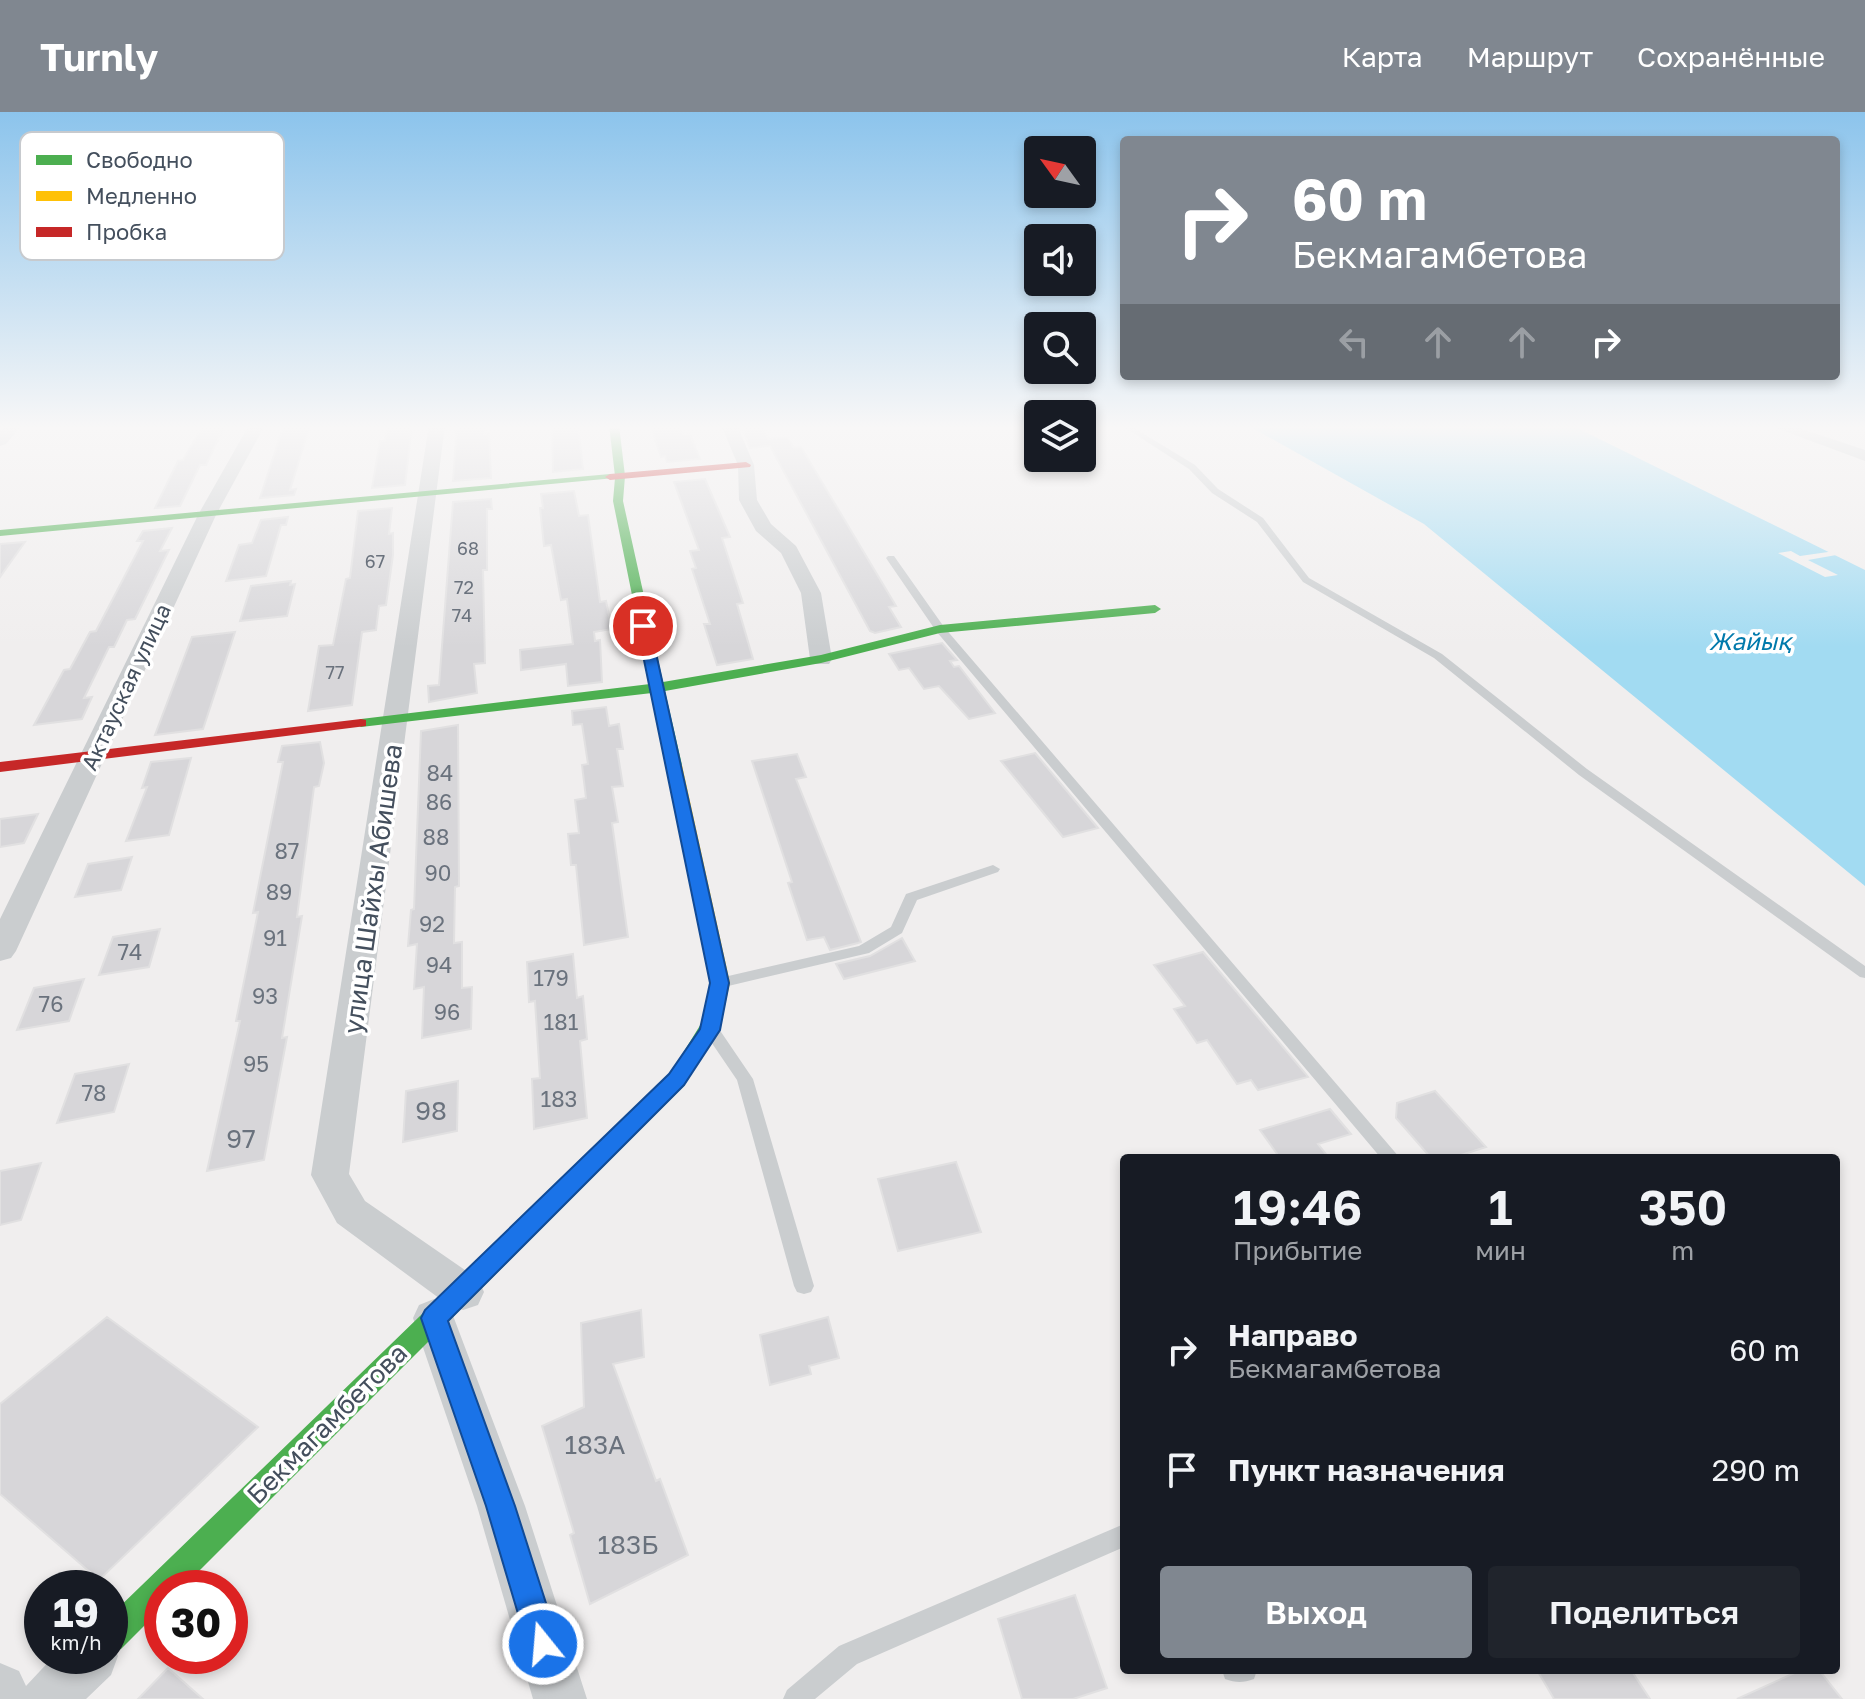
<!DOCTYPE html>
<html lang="ru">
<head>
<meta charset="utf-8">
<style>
  :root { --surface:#171b24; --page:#20242c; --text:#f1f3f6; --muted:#9ea1a6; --accent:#808790 }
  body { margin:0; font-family:"Golos Text",sans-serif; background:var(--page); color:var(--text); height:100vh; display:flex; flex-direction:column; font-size:30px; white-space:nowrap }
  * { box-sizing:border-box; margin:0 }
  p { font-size:26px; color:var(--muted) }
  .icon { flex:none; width:44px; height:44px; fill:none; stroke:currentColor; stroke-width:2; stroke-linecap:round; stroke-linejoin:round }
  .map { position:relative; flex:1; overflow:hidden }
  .side { position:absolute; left:1120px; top:1042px; width:720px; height:520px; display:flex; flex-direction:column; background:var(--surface); border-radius:8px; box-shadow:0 4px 12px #0003 }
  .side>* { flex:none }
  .hud { position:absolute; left:1120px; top:24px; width:720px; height:244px; border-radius:8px; box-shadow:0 4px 12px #0003; background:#808790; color:#fff; overflow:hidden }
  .needle { width:52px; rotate:303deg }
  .controls { position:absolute; left:1024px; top:24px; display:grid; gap:16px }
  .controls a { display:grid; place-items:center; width:72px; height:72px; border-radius:8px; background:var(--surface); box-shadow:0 4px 12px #0003; font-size:40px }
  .speed { position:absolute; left:24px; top:1458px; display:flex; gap:16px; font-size:40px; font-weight:700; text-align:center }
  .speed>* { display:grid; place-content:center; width:104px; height:104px; border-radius:50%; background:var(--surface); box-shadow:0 4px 12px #0003; line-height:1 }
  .speed small { font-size:20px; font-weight:400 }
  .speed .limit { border:12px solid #d22; background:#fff; color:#111 }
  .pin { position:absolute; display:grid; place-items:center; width:68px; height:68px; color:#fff; margin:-34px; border:4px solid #fff; border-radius:50%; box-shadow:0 2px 8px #0007 }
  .me { position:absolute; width:88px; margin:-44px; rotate:343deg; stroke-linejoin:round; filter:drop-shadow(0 0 6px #0008) }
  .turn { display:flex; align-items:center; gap:28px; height:168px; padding:0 40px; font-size:36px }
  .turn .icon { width:104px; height:104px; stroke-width:2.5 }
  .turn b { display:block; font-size:56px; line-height:68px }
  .lanes { display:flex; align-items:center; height:76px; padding:0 40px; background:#0003; justify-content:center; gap:40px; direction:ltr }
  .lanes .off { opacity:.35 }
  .eta { display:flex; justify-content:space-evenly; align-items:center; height:136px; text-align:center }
  .eta b { font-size:48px; font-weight:600; line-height:56px }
  .action { display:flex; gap:16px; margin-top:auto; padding:16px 40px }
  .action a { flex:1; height:92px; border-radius:8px; background:var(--accent); color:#fff; font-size:32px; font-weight:600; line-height:92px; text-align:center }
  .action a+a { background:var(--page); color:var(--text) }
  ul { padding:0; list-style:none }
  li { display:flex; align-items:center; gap:24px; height:120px; padding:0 40px }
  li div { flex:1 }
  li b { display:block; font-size:30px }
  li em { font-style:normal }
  header { display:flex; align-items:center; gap:48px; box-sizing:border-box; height:112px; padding:0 40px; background:var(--accent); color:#fff }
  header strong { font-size:38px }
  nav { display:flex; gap:44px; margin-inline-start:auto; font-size:28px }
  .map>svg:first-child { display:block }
</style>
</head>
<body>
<header>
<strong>Turnly</strong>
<nav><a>Карта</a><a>Маршрут</a><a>Сохранённые</a></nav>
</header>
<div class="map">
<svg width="1865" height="1587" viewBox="0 0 1865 1587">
  <rect width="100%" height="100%" fill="#f0eeee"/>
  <!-- water -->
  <path fill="#a2dbf2" d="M1247,313H1571L1865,458V774L1424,412Z"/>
  <!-- pier -->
  <path fill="#f0eeee" d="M1791,439L1800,444L1835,439L1842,442L1808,448L1838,463L1825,465L1778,441Z"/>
  <!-- building -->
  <path fill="#d7d6d9" stroke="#e1e0e1" stroke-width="2" d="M225,313L206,353H200L180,394L155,396L178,349L183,348L202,315Z
    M310,313L290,378L296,377L294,383L260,386L283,315Z
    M457,313H484V322L489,321L491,366L453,369Z
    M552,313H578L583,357L553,360Z
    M650,313H679L683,323L690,322L700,347L667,350L665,344L661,345Z
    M412,314L405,373L372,376L380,329H385L387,316Z
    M761,314L768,327L787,325L794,336L801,335L896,494L889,495L901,515L875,521L870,519L770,334L750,336L742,316Z
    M705,367L730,425L722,426L743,491L737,492L753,547L717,553L704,512H710L692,457L696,456L690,439L699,438L674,370Z
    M574,379L579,404L588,403L600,490L606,489L612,517L594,520L595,529L600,528L602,570L568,574L566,552L521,558L520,538L573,532L567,487L561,488L551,433L544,434L540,396H543L541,382Z
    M491,387L492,397H487V458H483L485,551L474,552L477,581L429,590L428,574L439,573L453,390Z
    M392,396L389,422L393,421V443L386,493L379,494L376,518L362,520L352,593L308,599L319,534L333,533L346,467L350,466L358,399Z
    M288,405L286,413H281L266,464L226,469L239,433L252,431L261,408Z
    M172,416L160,439L169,438L135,507L127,508L114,535H109L84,586L92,585L82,607L34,613L64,558L70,557L90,520L96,519L143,429H137L143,419Z
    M25,430L0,465V432Z
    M291,469L290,473L295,472L287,504L240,509L251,474Z
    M235,520L203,617L155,623L192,525Z
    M942,531L957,548L950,549L954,555L959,554L995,601L969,607L939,574L924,577L909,556L899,558L889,542Z
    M606,595L609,614L619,612L623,637H617L623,674L612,675L618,710L612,711L628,825L584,833L576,753H571L568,722L579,721L575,688L586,686L582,653L588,652L582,612L573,613L572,599Z
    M458,613L459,774L455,775L454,831L462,830V876L472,875L471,917L422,926L424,875L414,877L417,832L408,834L411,798L414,797L421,619Z
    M320,630L324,651L319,674L314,675L297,805L302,804L282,926L287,925L264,1048L207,1059L240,909H236L258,800L253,801L283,650H278L282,634Z
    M1035,641L1098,716L1063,725L1001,649Z
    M797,642L806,665L796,667L861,830L858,831L830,838L824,825L807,828L788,771L792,770L752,649Z
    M191,646L169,723L126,729L147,675L142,676L151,650Z
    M38,702L24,731L0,735V707Z
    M132,745L121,778L75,785L88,752Z
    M160,817L149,855L99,863L113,825Z
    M902,826L915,849L844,867L836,852L870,844Z
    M1203,840L1305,961L1308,965L1258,978L1251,968L1237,972L1207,928L1197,931L1174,897L1185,894L1154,853Z
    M573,842L577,886L583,884L587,927L580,929L587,1006L534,1017L532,967L540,966L535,889L529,890L527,850Z
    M84,867L69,909L17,918L34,876Z
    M129,952L114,1000L57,1011L75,962Z
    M458,969L457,1019L403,1030L406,979Z
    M1435,979L1486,1035L1452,1046H1431L1396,1006L1397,991Z
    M1330,997L1351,1022L1318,1032L1329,1046H1280L1260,1018Z
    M956,1050L981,1120L898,1139L878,1067Z
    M41,1051L21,1108L0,1113V1059Z
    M641,1198L644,1245L613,1252L656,1369L660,1367L688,1443L590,1492L570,1423L574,1421L542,1314L584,1295L581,1211Z
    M107,1205L258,1315L99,1468L0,1382V1292Z
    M828,1205L839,1246L809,1254L811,1262L770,1273L760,1223Z
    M1075,1483L1107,1576L1073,1587H1022L998,1507Z
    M168,1556L203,1587H138Z
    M1537,1558H1631L1650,1587H1554Z
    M1801,1558H1819L1842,1587H1737Z"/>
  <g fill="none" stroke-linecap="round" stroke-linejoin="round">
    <!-- lane -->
    <path fill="#cacdcf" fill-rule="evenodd" d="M1121,313H1129L1195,353L1218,377L1263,406L1309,466L1442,542L1587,657L1865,854V866L1860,865L1579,663L1434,546L1303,470L1257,410L1212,381L1189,357Z
      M888,444H894L944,515L1400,1046H1381L936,519L886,446Z
      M993,753L1000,757L998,760L917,788L902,821L869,841L724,875L716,870L724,865L859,834L891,815L906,782Z
      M713,915L719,917L753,967L814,1174L811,1180L804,1182L797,1180L794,1174L737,968L705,921L707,917Z
      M1124,1412V1435L857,1552L815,1587H783L787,1578L839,1534Z
      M1222,1558H1257L1254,1567C1243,1571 1236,1571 1225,1567Z"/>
    <!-- street -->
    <path fill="#cacdcf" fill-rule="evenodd" d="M6,313H22L6,332L0,334V319Z
      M249,313H265L216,403L16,839L11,846L0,849V807L198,403Z
      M429,313H445L349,1062L365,1089L478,1167L484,1180L478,1193L463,1198L449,1193L525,1394L587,1587H533L477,1394L413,1206L419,1193L434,1187L447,1192L337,1111L311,1063Z
      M721,313H737L754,353L757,388L771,412L796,434L821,481L832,547L829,552H813L810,547L801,481L781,441L756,419L739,388L738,353Z
      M1768,313H1790L1865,338V349Z
      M110,1525L118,1544L111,1563L86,1587H0V1551L19,1559L26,1574L54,1544H110Z"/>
    <!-- fast -->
    <path fill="#4caf50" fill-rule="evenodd" d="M609,313H619L625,364L623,389L663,570L821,543L940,513L1155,493L1161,497L1155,501L940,521L821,551L665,579L682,653L674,658L666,653L652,581L361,615L354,611L361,607L650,572L613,389L615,366L0,424V418L610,362L615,364Z
      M711,905L718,907L721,912L684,974L182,1476H162V1496L121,1537L110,1542V1504L670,962L704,907Z"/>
    <!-- slow -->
    <path fill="#ffc107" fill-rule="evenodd" d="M674,648L682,653L730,871L721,912L718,917H704L701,912L710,871L666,653Z"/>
    <!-- jam -->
    <path fill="#c62828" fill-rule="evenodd" d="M746,350L751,353L750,355L610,368L605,365L610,362Z
      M361,607L366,608V614L0,660V650Z"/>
  </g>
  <!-- sky -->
  <linearGradient id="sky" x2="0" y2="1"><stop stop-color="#8cc4ec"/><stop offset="0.59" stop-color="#f8f7f7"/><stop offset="1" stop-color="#f8f7f7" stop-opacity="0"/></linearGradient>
  <rect width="1865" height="535" fill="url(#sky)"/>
  <!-- route -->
  <path fill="#1a73e8" stroke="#114b97" stroke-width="2" d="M643,510L650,514L729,871L720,918L684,973L448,1209L515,1394L559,1532L554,1543L543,1548L532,1543L527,1532L486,1394L421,1206L425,1198L669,962L700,917L710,871L637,514Z"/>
  <g text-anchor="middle" stroke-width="7" stroke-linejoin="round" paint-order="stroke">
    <!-- far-number labels -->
    <g font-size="18" fill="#6a727d">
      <text x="468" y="443">68</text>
      <text x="375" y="456">67</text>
      <text x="464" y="482">72</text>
      <text x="462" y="510">74</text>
      <text x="335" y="567">77</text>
    </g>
    <!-- far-street labels -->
    <g font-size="22" fill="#444f5d" stroke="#fff">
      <text transform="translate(126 575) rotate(-65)" y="8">Актауская улица</text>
    </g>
    <!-- number labels -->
    <g font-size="22" fill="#6a727d">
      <text x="440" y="669">84</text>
      <text x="439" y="698">86</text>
      <text x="436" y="733">88</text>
      <text x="287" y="747">87</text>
      <text x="438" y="769">90</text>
      <text x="279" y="788">89</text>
      <text x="432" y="820">92</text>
      <text x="275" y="834">91</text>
      <text x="130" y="848">74</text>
      <text x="439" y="861">94</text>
      <text x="551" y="874">179</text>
      <text x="265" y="892">93</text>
      <text x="51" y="900">76</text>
      <text x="447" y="908">96</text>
      <text x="561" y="918">181</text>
      <text x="256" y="960">95</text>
      <text x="94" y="989">78</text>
      <text x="559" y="995">183</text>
    </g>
    <!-- far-water labels -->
    <g font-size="24" font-style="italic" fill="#017aac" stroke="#fff">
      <text x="1750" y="538">Жайық</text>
    </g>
    <!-- street labels -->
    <g font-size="26" fill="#444f5d" stroke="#fff">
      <text transform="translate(373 777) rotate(-82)" y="9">улица Шайхы Абишева</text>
      <text transform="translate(327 1312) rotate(-45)" y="9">Бекмагамбетова</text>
    </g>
    <!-- near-number labels -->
    <g font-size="26" fill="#6a727d">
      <text x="431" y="1008">98</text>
      <text x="241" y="1036">97</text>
      <text x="595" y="1342">183А</text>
      <text x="628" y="1442">183Б</text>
    </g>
  </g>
  <!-- legend -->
  <rect x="20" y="20" width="264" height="128" rx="12" fill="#fff" stroke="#c7cace" stroke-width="2"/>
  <rect x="36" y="43" width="36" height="10" fill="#4caf50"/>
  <rect x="36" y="79" width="36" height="10" fill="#ffc107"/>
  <rect x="36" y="115" width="36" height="10" fill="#c62828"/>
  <g font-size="22" fill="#444f5d">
    <text x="86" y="56">Свободно</text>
    <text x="86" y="92">Медленно</text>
    <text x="86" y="128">Пробка</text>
  </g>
</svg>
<div class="controls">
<a><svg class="needle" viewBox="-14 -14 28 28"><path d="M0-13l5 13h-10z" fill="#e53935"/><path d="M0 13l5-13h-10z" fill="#9ea1a6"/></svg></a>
<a><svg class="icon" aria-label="sound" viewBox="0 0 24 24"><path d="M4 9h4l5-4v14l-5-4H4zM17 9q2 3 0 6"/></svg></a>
<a><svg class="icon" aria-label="search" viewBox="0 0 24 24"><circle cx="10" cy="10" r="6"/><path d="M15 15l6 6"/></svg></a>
<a><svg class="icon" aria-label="layers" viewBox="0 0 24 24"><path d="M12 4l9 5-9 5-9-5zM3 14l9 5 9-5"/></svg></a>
</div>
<div class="speed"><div>19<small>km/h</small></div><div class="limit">30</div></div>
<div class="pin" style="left:643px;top:514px;background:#d93025"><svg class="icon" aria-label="arrive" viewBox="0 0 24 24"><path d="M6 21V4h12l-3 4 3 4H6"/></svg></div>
<svg class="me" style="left:543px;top:1532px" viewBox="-20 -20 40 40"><circle r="17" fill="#1a73e8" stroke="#fff" stroke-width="3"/><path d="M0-11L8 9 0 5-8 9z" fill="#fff"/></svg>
<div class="hud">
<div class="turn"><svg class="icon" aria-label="right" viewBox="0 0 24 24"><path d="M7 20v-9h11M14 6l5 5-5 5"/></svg><div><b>60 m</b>Бекмагамбетова</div></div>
<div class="lanes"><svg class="icon off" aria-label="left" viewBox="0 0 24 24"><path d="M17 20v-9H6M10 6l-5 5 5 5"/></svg><svg class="icon off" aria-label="ahead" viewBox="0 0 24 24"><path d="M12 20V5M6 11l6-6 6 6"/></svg><svg class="icon off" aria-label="ahead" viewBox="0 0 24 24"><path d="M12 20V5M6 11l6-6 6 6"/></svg><svg class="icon" aria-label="right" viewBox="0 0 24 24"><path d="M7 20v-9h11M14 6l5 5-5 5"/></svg></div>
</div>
<section class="side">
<div class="eta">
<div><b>19:46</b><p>Прибытие</p></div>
<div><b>1</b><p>мин</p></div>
<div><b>350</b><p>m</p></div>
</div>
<ul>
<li><svg class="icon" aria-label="right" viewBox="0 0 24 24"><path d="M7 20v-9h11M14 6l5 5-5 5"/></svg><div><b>Направо</b><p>Бекмагамбетова</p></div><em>60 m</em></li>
<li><svg class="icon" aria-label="arrive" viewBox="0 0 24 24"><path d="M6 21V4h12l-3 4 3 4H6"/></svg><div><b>Пункт назначения</b></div><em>290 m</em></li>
</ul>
<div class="action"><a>Выход</a><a>Поделиться</a></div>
</section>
</div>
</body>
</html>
